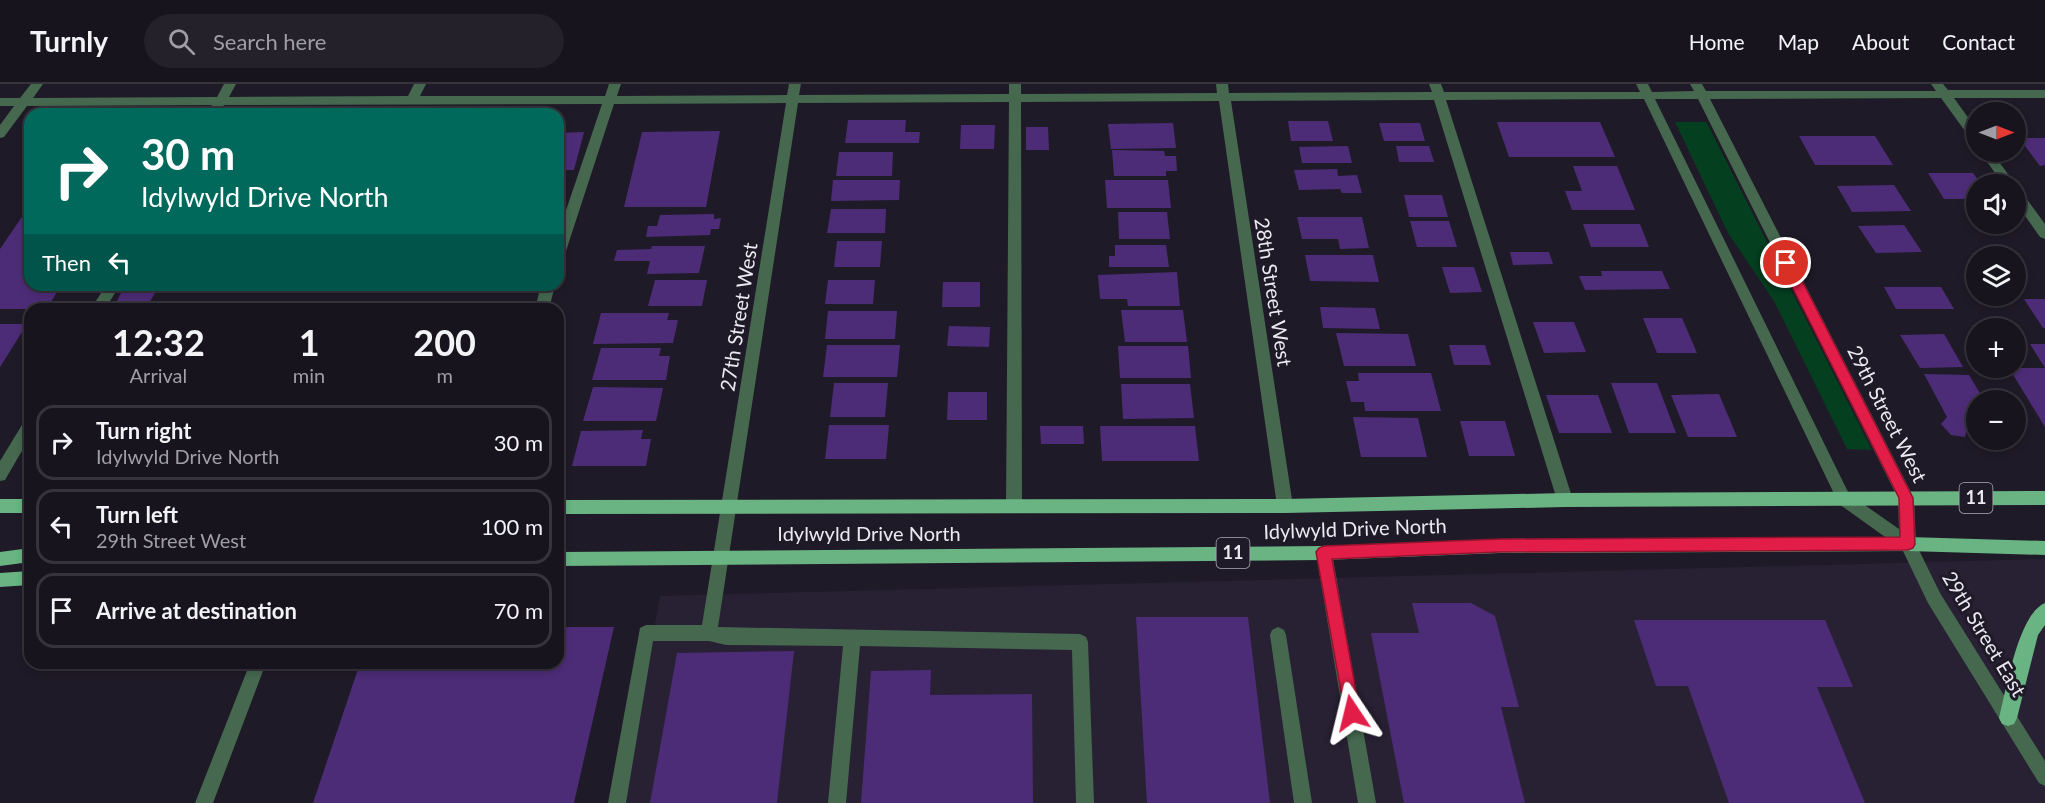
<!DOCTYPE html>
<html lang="en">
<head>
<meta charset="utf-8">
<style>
  :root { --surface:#17141d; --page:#24212a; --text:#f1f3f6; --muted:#9e9ea4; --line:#36333b }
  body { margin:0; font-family:Lato,sans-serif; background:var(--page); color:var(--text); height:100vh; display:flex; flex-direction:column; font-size:22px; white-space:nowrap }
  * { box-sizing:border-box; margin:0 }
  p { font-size:20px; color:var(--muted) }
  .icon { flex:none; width:33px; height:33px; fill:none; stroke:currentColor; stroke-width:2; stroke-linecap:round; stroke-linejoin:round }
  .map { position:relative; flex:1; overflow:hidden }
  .side { position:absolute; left:24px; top:219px; width:540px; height:366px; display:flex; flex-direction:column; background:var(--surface); border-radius:18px; box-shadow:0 3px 9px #0003,0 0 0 2px var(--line) }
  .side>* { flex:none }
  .top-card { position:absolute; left:24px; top:24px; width:540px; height:183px; border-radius:18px; box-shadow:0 3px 9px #0003,0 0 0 2px var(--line); background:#00695c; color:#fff; overflow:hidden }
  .needle { width:39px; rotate:90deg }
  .fabs { position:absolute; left:1966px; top:18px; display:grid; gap:12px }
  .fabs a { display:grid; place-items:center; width:60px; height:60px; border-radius:50%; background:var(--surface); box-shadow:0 3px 9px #0003,0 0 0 2px var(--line); font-size:30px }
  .pin { position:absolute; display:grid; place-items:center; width:51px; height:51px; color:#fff; margin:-26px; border:3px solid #fff; border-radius:50%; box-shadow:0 2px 6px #0007 }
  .me { position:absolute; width:66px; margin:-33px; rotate:350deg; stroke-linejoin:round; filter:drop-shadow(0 0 4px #0008) }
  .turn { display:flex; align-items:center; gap:21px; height:126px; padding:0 18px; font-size:27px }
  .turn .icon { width:78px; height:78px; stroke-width:2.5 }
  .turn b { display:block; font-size:42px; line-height:51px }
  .then { display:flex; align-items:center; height:57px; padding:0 18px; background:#0003; gap:12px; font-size:22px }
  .eta { display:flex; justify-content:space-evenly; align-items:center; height:102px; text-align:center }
  .eta b { font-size:36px; font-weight:700; line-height:42px }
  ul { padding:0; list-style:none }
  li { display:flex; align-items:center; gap:18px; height:75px; margin:0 12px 9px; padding:0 6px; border:3px solid var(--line); border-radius:18px }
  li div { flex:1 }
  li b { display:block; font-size:22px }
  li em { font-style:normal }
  header { display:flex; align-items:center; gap:36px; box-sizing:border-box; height:84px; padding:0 30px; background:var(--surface); border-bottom:2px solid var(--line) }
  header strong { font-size:28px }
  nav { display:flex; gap:33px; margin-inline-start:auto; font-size:21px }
  .search { width:420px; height:54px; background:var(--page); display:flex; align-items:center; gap:15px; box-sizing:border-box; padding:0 21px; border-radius:33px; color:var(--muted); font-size:22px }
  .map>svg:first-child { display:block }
</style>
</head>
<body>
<header>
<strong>Turnly</strong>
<div class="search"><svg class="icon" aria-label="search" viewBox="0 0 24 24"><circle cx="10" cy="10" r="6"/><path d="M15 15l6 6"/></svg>Search here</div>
<nav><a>Home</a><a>Map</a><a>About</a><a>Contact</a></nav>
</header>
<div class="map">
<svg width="2045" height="719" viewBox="0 0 2045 719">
  <rect width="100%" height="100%" fill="#1f1a27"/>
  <!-- built -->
  <path fill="#282134" d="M2045,475V719H623L660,512Z"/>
  <!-- green -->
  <path fill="#043f20" d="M1675,38H1706L1708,41L1872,366L1847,365L1774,217L1728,149Z"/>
  <!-- building -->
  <path fill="#4d2c77" d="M848,36H906L905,48H920L919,59H845Z
    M1288,37H1328L1333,57H1291Z
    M1497,38H1600L1615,73H1509Z
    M1173,39L1176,64L1111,65L1108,40Z
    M1379,39H1420L1425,57H1384Z
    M961,41H995L994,65H960Z
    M1026,43H1048L1049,66H1026Z
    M720,47L706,123H624L642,48Z
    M584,48L574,86H558V49Z
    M1799,52H1875L1893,81H1815Z
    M2019,54H2045V81L2040,82Z
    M1348,62L1352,79H1302L1299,63Z
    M1396,62H1429L1434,78H1399Z
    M1112,66L1164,67L1165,72H1176L1177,87H1166V92H1114Z
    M839,68H893L892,92H836Z
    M1573,82H1617L1635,126H1572L1565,107H1582Z
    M1337,85L1338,92L1357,91L1362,109H1342L1340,105L1299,106L1294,86Z
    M1928,89H1973L1981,100H1977V115H1944Z
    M833,96H900L899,116L831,117Z
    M1105,96H1168L1171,124H1107Z
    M1894,101L1911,127L1852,128L1837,102Z
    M1404,111H1442L1448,133H1409Z
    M30,121V201H61L47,225H0V165Z
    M831,125H886L885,149H827Z
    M1118,128H1167L1170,155H1119Z
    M714,130V135L721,134L719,145H711L710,151L646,153L648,142H657L660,131Z
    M1297,133H1362L1369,164L1340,165L1338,155H1302Z
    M1410,137H1449L1457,163H1417Z
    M1583,140H1640L1649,163H1591Z
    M1904,141L1922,168L1876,169L1858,142Z
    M837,157H882L880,183H834Z
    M1115,161H1166L1169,183H1109V172H1115Z
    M652,162H705L699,189L647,190L650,177H614L617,166L651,165Z
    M1510,168H1549L1553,180L1513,181Z
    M1305,171H1373L1379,198L1310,197Z
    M1442,183H1474L1482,208L1450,209Z
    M1601,187H1662L1670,205L1585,206L1579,192H1602Z
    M1177,188L1180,222H1128L1127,215H1100L1098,191Z
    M655,196H707L702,222H648Z
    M828,196H875L873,220H825Z
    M943,198H980V223H942Z
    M1884,203H1941L1954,225H1896Z
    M122,207H156L147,223H114Z
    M2024,215H2045V244H2043Z
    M427,220H449L448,225H425Z
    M1320,223L1375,224L1380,245L1323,244Z
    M1121,226H1183L1187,258H1125Z
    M828,227H897L895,255H825Z
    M601,229H669L667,236H678L673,259L593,260Z
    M1643,234H1682L1697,269H1657Z
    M1533,238H1574L1586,268L1544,269Z
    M0,240H27L0,283Z
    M949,242L990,243L989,263L947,262Z
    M1336,249L1408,250L1416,282H1344Z
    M1944,250L1963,283L1920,284L1900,251Z
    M2030,260H2045V343L2009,284H2045Z
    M827,261H900L897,293H823Z
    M1449,261H1485L1491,281H1454Z
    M1118,262H1188L1191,294H1120Z
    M601,264H661L659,272H670L666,296H592Z
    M1358,289H1431L1441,327H1365L1364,318H1351L1346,297H1359Z
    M1924,290L1969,291L1984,316H1977V345H1967L1965,353L1951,351L1941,340L1947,333Z
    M834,299H888L885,333H830Z
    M1611,299H1657L1676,349H1629Z
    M1121,300H1190L1194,334L1123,335Z
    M593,303L663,304L656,337H583Z
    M948,308H987V336H947Z
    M1719,310L1737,353H1688L1671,311Z
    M1546,311H1598L1612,349H1559Z
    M1353,333L1418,334L1427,373H1361Z
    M1460,337H1505L1515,372H1469Z
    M829,341H889L886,375H825Z
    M1040,342H1083L1084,360H1041Z
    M1100,342H1195L1199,377H1102Z
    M643,346L641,355H651L646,382H572L581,347Z
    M1412,519H1471L1495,532L1519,623H1501L1525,719H1404L1371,549H1419Z
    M1136,533H1248L1270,719H1147Z
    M1634,536H1825L1853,603H1817L1865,719H1729L1688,602H1656Z
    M558,543H614L574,719H313L360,579H558Z
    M794,567L777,719H650L677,569Z
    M931,586L930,611L1032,610L1033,719H861L871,587Z"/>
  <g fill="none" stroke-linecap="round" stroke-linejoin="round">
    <!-- minor -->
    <path fill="#45684f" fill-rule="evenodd" d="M31,0H43L33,14L217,13L224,0H236L229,13L408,12L414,0H426L420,12H605L609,0H621L617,12L787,11L789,0H801L799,11L1009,10V0H1021V10L1217,9L1216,0H1228L1229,9L1432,8L1429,0H1441L1444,8H1640L1636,0H1648L1652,8L1694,7L1690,0H1702L1706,7H1936L1931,0H1943L1948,6H2045V14H1954L1977,46V59L1973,58L1941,14L1710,15L1914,414L1916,460L1940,509L2045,677V702L2039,699L1928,519L1902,465L1839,420L1644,15L1446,16L1573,416L1570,421L1565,423L1560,421L1557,416L1434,16L1231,17L1293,422L1290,427L1285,429L1280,427L1277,422L1219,17L1021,18L1022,422L1019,427L1014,429L1009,427L1006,422L1009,18L798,19L718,543L1080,550L1086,553L1088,558L1094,719H1076L1072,566L860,562L846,719H828L843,562L726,561L709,557H653L626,719H608L640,544L646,541H702L786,19L614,20L565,170L558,175V150L602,20L224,21L219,30H207L212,21L27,22L4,53L0,54V41L14,22H0V14H20ZM1655,15H1698L1898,414L1899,445L1849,410Z
      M1980,68H1992L2015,100H2003Z
      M2016,105L2021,107L2045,140V155L2040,153L2016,119Z
      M106,201H120L105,225H91Z
      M541,201H555L549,225H535Z
      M30,334V353L5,396L0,397V377L25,336Z
      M1324,462L1330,464L1332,469L1376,719H1358L1316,469L1318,464Z
      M1278,543L1284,546L1286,551L1312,719H1294L1270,551L1272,546Z
      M250,579H266L213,719H195Z"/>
    <!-- major -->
    <path fill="#69b482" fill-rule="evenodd" d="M2045,407V421L1565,423L1285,429L558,430V416L1285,415L1565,409Z
      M0,415H30V429H0Z
      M1908,453L2045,457V471L1908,467L1500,469L1324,476L558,482V468L1324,462L1500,455Z
      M30,464V478L0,482V468Z
      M30,487V501L0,503V489Z
      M2045,519V541L2038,551L2017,634L2014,640L2008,642L2002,640L1999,634C2006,607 2018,530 2045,519Z"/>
  </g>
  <!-- route -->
  <path fill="#e11d48" stroke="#92132f" stroke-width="1.5" d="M1786,174L1793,179L1913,414L1915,460L1913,464L1908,466L1500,468L1332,475L1360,629L1357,635L1352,637L1346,635L1316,468L1319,464L1324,462L1500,455L1900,453L1899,414L1780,179Z"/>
  <g text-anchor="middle" stroke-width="6" stroke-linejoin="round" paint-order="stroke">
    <!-- shield labels -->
    <g fill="#1f1a27" stroke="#aeabb6" stroke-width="1.5">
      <rect x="1959.5" y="399" width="33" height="30" rx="4.5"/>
      <rect x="1216.5" y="454" width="33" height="30" rx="4.5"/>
    </g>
    <g font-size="18" font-weight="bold" fill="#ece9f3">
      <text x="1976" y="420">11</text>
      <text x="1233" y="475">11</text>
    </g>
    <!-- street labels -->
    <g font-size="20" fill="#ece9f3" stroke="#1f1a27">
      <text transform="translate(1273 208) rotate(81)" y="7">28th Street West</text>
      <text transform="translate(739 233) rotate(-81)" y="7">27th Street West</text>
      <text transform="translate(1887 330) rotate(63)" y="7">29th Street West</text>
      <text transform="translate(1355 445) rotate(-2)" y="7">Idylwyld Drive North</text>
      <text x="869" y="457">Idylwyld Drive North</text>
      <text transform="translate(1984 550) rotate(59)" y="7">29th Street East</text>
    </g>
  </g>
</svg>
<div class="fabs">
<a><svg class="needle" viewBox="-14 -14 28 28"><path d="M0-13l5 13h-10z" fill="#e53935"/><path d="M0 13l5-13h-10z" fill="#9e9ea4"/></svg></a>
<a><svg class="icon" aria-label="sound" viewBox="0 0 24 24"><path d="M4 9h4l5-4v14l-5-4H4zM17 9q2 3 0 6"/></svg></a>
<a><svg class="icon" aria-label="layers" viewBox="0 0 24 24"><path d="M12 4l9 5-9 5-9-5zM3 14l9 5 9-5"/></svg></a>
<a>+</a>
<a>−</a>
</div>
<div class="pin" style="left:1786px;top:179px;background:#d93025"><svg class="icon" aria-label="arrive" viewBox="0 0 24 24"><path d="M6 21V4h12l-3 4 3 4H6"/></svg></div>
<svg class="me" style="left:1352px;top:629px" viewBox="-20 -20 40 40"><path d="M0-17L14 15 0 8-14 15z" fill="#e11d48" stroke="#fff" stroke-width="4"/></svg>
<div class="top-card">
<div class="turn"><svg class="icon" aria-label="right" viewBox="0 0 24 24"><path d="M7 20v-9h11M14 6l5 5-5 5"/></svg><div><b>30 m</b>Idylwyld Drive North</div></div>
<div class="then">Then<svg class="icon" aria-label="left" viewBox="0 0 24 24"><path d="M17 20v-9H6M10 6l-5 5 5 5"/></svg></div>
</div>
<section class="side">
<div class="eta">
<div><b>12:32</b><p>Arrival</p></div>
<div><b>1</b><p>min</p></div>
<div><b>200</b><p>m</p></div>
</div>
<ul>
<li><svg class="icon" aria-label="right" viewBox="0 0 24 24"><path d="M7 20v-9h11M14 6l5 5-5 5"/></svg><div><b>Turn right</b><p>Idylwyld Drive North</p></div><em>30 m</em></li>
<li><svg class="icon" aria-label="left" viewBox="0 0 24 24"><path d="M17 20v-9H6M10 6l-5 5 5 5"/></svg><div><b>Turn left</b><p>29th Street West</p></div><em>100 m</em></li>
<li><svg class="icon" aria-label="arrive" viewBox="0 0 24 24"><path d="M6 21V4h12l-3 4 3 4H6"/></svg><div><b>Arrive at destination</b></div><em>70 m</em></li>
</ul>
</section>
</div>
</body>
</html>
